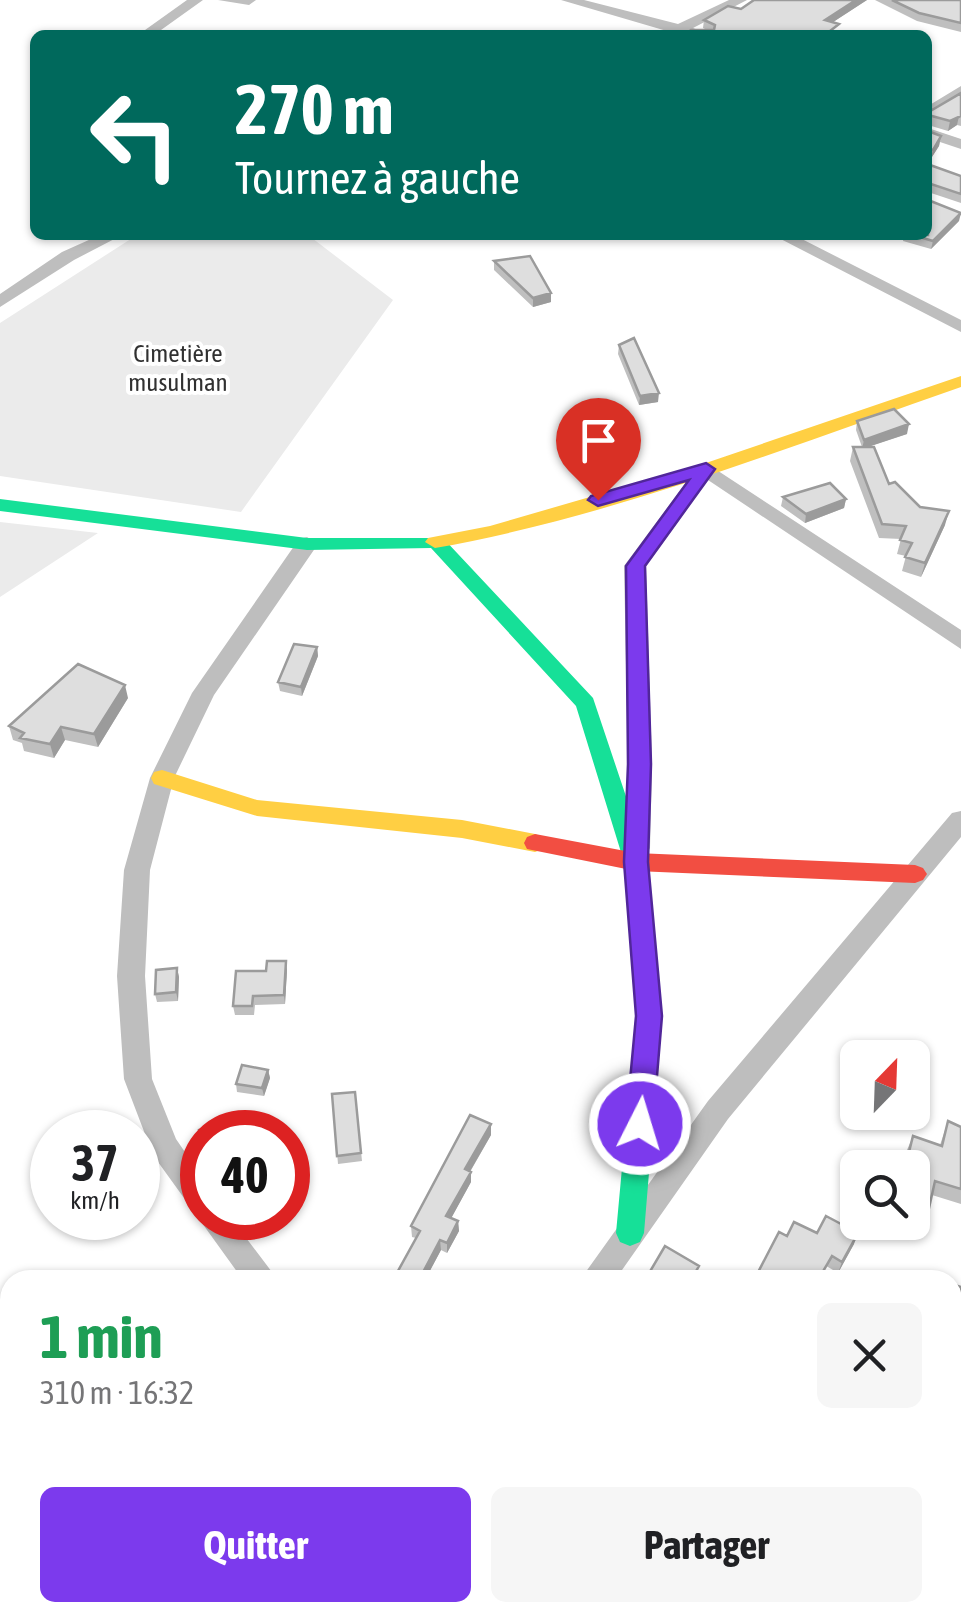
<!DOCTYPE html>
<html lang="fr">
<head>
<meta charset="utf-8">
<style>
  :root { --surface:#fff; --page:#f6f6f6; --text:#202124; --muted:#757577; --accent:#7c3aed }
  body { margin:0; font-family:"Asap Condensed",sans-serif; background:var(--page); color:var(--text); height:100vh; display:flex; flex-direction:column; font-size:38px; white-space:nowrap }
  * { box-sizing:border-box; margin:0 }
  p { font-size:32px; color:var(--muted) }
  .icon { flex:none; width:55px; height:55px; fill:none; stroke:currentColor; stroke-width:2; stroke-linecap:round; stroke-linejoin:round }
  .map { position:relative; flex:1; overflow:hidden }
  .details { position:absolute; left:0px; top:1270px; width:962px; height:352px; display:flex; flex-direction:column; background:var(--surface); border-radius:30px 30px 0 0; box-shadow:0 2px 8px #0004 }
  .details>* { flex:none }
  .guide { position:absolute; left:30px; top:30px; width:902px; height:210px; border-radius:15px; box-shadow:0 2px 8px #0004; background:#00695c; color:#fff; overflow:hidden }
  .needle { width:65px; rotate:23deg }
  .tools { position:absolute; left:840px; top:1040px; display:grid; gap:20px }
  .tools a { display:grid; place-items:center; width:90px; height:90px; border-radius:15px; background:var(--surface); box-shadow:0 2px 8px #0004; font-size:50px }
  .speed { position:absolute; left:30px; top:1110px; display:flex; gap:20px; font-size:50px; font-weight:700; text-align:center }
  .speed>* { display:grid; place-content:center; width:130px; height:130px; border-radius:50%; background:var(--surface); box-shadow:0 2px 8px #0004; line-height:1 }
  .speed small { font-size:25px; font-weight:400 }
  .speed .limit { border:15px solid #d22; background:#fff; color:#111 }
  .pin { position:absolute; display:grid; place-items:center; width:85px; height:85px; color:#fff; margin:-102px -42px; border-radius:50% 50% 50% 0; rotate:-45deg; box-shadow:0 0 10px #0007 }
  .pin .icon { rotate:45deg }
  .me { position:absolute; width:110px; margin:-55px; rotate:5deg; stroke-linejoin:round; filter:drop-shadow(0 0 8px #0008) }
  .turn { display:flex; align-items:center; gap:35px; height:210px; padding:0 40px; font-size:45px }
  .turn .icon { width:130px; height:130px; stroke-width:2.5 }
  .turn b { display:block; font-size:70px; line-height:85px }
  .round { display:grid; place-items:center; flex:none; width:105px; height:105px; border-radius:15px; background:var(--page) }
  .head { display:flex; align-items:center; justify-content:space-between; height:170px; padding:0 40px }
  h1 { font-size:60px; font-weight:700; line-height:75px; color:#1e9e55 }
  .primary-button { display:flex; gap:20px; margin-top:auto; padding:20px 40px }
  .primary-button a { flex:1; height:115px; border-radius:15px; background:var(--accent); color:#fff; font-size:40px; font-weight:700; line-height:115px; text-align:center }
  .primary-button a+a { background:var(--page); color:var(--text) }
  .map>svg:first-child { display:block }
</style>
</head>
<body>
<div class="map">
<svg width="961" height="1621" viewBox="0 0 961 1621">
  <rect width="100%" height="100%" fill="#fff"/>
  <!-- green -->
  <path fill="#ebebeb" d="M137,235H308L393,300L241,512L0,476V323Z
    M0,522L98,533L0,597Z"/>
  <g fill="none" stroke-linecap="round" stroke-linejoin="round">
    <!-- street -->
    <path fill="#bebebe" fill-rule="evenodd" d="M187,0H203L154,35H138Z
      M561,0H584L678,24L729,0H747L693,28L711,35L677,34Z
      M961,86V97L928,117V106Z
      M928,128L961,139V149L928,138Z
      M100,235H122L74,260L0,307V294L62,252Z
      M773,235H794L961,320V332Z
      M706,463L961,630V649L708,480L646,566L652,764L650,848L646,855H628L624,848L628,764L624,566L699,465Z
      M307,537L318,544L214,695L174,778L150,870L145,976L152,1079L176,1139L202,1177V1218H231L278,1280H243L153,1155L124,1079L117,976L124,870L150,778L192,693L299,539Z
      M961,811V837L728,1119L615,1280H580L708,1101L952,813Z
      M0,1529L10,1533V1569L0,1565Z
      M147,1612H201L204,1621H151Z
      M353,1612H392L388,1621H350Z
      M574,1612H616L619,1621H578Z"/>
    <!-- fast -->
    <path fill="#16e098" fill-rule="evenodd" d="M0,499L307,538H443L593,698L648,862L662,1016L644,1233L640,1242L630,1246L620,1242L616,1233L636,1016L624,862L576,706L431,548L307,550L0,511Z"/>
    <!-- slow -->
    <path fill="#ffcf43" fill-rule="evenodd" d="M961,376V387C791,446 612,517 435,548L425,542L428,538L490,526L700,465Z
      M162,770L257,800L462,820L535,834L543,837L546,843L543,849L535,852L462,838L257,816L154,784L151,778L154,772Z"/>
    <!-- jam -->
    <path fill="#f24e42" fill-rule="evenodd" d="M535,834L636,853L915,865L923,868L927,874L923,880L915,883L636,871L527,849L524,843L527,837Z"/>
  </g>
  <!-- wall -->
  <path fill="#bfbfbf" d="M218,0H256L249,5Z
    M754,0H867L833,22L707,30L703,28L704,20L741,9Z
    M875,0H961V32L917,21Z
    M961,93V126L957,125L948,131L928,125V107L932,110Z
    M928,131L941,136L939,146L930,160H928Z
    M928,167L961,176V203L928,192Z
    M959,221L931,249L903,241L904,236L902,235H928Z
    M494,261L551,302L533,307L494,270Z
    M619,345L658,402L639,405L618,354Z
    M857,421L907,434L867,447L889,484L945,525L921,577L902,571L906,556L897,554L901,539L879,538L850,461L853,447H862L856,430Z
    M783,497L846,499L844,508L805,523L781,506Z
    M317,647L318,656L302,696L280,691L278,682Z
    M128,698L98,747L65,740L54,758L24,751L22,743L13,740L9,726Z
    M177,968L179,977L178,1001L157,1002L155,994Z
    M287,970L285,1004L255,1005L254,1015H235L233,1006Z
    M268,1070L270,1078L264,1096L237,1092L236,1084Z
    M355,1092L362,1161L338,1164L332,1094Z
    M948,1121L961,1127V1204L932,1195L929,1208L924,1221L912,1217V1168H903L907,1150L913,1136L940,1145Z
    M491,1124V1135L470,1172L471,1182L451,1218L458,1221L459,1231L447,1253L441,1250L425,1280H393L416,1238L412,1237L411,1226Z
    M817,1233L854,1244L838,1273L828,1267L787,1236Z
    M952,1284L961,1287V1355L952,1352Z"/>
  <!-- shaded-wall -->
  <path fill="#9b9b9b" d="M856,0H867L824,28L825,20Z
    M959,116L957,125L948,131L950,121Z
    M941,136L939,146L930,160L933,150Z
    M961,213L959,221L931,249L933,241Z
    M551,293V302L533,307V298Z
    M659,393L658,402L639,405L640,396Z
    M909,424L907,434L862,449L864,440Z
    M846,499L844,508L805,523L806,514Z
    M949,511L945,525L921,577L925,563Z
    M317,647L318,656L302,696L301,687Z
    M125,685L128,698L98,747L94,734Z
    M61,727L65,740L54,758L50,744Z
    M286,961L287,970L285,1004L284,995Z
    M177,968L179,977L178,1001L176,992Z
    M268,1070L270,1078L264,1096L262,1088Z
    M491,1124V1135L465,1180V1169Z
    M471,1172V1182L447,1226L446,1216Z
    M458,1221L459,1231L447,1253V1243Z
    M858,1233L854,1244L838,1273L842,1262Z
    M440,1240L441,1250L425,1280H419Z"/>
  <!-- building -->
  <path fill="#dedede" stroke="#9b9b9b" stroke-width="2.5" d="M754,0H856L825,20L839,24L830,31L850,35H684L691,30H714L715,25L704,20L728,6L741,9Z
    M892,0H961V23L919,13Z
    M961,93V116L950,121L928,115V122V107L932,110Z
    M928,131L941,136L933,150L928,149Z
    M930,165L961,176V194L928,183V187V167Z
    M928,200L961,213L933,241L913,235H928Z
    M530,256L551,293L533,298L494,261Z
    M634,338L659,393L640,396L619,345Z
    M894,409L909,424L864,440L857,421Z
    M853,447H874L889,484L895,482L920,507L949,511L925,563L905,557L912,543L900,540L906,526L882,524Z
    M830,483L846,499L806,514L783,497Z
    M294,644L317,647L301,687L278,682Z
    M78,664L125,685L94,734L61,727L50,744L20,738L24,733L9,726Z
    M267,961H286L284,995L253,996L252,1006H233L236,971H266Z
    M177,968L176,992L155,994L156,970Z
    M242,1065L268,1070L262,1088L236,1084Z
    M355,1092L361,1153L337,1156L332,1094Z
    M470,1115L491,1124L465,1169L471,1172L446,1216L458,1221L447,1243L440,1240L419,1280H393L420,1231L411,1226Z
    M948,1121L961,1127V1189L935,1181L929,1208L912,1202V1168H905L913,1136L942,1146Z
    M226,1125L227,1132H202V1152L199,1130Z
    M826,1216L858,1233L842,1262L832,1256L818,1280H754L779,1232L787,1236L794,1222L817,1233Z
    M665,1246L699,1266L691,1280H645Z
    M923,1273L942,1280H921Z
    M952,1284L961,1287V1337L952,1334Z"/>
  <!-- route -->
  <path fill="#7c3aed" stroke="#51269a" stroke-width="2.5" d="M706,463L715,469L645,566L651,764L648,862L662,1016L653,1124L649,1132L640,1136L630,1132L626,1124L636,1016L624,862L628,764L626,566L689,480L598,506L588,500L591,496Z"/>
  <g text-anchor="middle" stroke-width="8" stroke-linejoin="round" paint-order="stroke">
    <!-- far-park labels -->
    <g font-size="25" fill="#313131" stroke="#fff">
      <text x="178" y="362">Cimetière<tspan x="178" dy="29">musulman</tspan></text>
    </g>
  </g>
</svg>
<div class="tools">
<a><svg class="needle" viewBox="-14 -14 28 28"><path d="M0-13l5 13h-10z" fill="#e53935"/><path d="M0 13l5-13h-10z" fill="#757577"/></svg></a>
<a><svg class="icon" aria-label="search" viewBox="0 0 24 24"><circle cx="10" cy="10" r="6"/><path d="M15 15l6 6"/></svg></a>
</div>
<div class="speed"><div>37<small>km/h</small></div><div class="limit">40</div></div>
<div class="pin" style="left:598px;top:500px;background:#d93025"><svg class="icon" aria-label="arrive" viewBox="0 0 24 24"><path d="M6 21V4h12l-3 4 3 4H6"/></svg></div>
<svg class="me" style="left:640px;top:1124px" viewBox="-20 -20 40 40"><circle r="17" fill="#7c3aed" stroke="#fff" stroke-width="3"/><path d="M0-11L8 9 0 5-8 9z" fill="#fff"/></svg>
<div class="guide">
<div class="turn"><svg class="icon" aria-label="left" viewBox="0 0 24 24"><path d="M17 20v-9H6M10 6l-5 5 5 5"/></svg><div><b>270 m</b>Tournez à gauche</div></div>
</div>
<section class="details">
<div class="head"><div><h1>1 min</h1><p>310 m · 16:32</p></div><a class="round"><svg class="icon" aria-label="close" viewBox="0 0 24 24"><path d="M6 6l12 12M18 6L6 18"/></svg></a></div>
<div class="primary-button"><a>Quitter</a><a>Partager</a></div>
</section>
</div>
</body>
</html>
